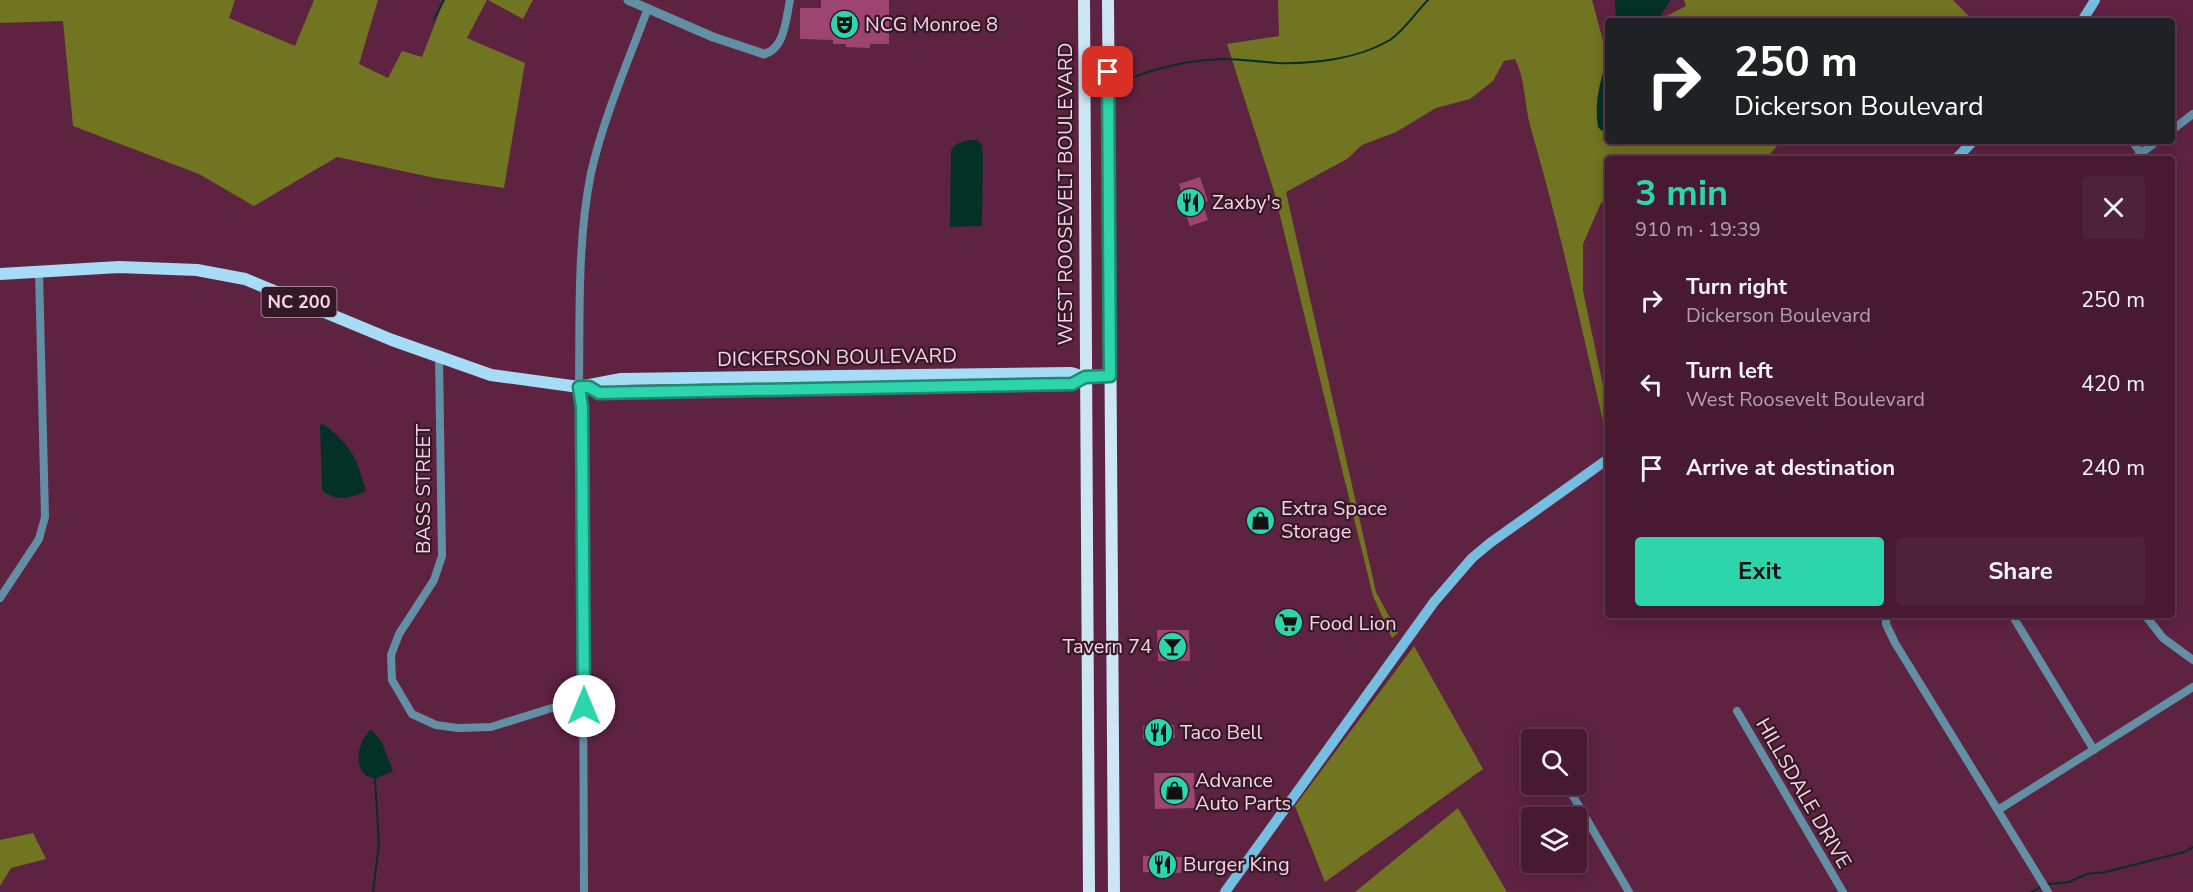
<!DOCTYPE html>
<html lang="en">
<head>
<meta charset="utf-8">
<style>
  :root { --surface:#471a32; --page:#4e233a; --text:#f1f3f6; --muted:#b0a1ac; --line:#5f384d; --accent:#2cd5ab }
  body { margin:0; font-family:"Nunito Sans",sans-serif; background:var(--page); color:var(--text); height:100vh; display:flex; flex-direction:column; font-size:22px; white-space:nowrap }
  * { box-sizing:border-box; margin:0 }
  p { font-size:20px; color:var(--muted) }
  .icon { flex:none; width:33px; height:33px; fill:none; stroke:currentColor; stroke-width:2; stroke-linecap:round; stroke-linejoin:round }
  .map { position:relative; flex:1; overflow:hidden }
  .drawer { position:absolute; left:1605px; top:156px; width:570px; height:462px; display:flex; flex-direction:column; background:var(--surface); border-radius:6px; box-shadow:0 3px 15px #0003,0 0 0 2px var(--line) }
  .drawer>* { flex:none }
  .top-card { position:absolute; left:1605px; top:18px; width:570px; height:126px; border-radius:6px; box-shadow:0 3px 15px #0003,0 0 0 2px var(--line); background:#202124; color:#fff; overflow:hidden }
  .tools { position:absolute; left:1521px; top:729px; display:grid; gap:12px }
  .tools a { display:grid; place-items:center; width:66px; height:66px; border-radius:6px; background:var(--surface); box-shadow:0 3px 15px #0003,0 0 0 2px var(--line); font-size:30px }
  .pin { position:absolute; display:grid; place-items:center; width:51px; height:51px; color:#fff; margin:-26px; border-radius:12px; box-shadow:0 3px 9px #0006 }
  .me { position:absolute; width:66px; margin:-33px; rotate:0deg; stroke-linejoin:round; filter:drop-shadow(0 0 4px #0008) }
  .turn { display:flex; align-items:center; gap:21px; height:126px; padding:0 30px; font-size:27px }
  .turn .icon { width:78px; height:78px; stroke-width:2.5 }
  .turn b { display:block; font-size:42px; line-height:51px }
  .round { display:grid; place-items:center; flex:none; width:63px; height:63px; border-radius:6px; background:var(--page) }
  .summary { display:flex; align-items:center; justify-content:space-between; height:102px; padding:0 30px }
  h1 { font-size:36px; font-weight:700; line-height:45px; color:var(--accent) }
  .cta { display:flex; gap:12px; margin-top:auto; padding:12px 30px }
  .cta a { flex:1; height:69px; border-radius:6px; background:var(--accent); color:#111; font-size:24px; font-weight:700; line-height:69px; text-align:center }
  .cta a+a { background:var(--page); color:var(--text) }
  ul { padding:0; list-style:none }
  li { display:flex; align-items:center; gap:18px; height:84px; padding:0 30px }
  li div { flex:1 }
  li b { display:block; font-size:22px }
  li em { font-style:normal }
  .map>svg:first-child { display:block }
</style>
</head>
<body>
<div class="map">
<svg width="2193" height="892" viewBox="0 0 2193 892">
  <rect width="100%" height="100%" fill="#5f2342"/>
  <!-- forest -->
  <path fill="#717421" d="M0,0H235L229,18L295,46L314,0H378L359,64L388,78L402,51L422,57L444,0H487L467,38L525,63L504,188L435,178L337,157L254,206L199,174L73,126L63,21L0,23Z
    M488,0H533L523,19Z
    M1278,0H1592L1605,48L1608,47V141H1781L1766,159H1608V199L1601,203L1583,244V291L1608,409V443C1584,338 1561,232 1531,129C1524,106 1526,80 1515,59L1504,61L1493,81L1470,99L1436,108L1396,132L1362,145L1347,159L1286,192L1376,592L1398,633L1392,638L1373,596L1274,191L1227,44L1279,36Z
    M1684,0H1953L1974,21H1657L1686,6Z
    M1414,646L1483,769L1325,882L1295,806Z
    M1458,808L1507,892H1355Z
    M33,833L46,859L11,868L0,886V840Z"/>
  <!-- water -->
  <path fill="#043126" d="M1615,0H1671L1657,21H1616Z
    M1608,58V127L1602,131L1598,127C1594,103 1600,80 1608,58Z
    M977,140L982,145L983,156L982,226L950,227L951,151C956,141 967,140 977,140Z
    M323,424C352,446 356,456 366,491C352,498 334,502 322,490L320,425Z
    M371,729L382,742L393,771L375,779L365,775C353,762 359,741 371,729Z"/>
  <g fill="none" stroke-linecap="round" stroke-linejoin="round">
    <!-- stream -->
    <path stroke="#043126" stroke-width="2" d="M434,19L444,0
      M1124,81C1155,68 1189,60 1223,59C1241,59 1259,62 1278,63C1314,64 1358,59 1390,40C1405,30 1415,13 1428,0
      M2048,884L2069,882L2087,874L2106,872L2184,852L2193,847
      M373,892L379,843L375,779
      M2031,892L2039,888"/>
  </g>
  <!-- building -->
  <path fill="#9e4471" d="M821,0H889V44H870V48L846,47V44H833V40L800,39V8H821Z
    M1200,177L1208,201L1202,203L1208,220L1190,226L1184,209L1181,211L1176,196L1182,194L1179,184Z
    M1157,630H1189L1190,661H1158Z
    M1174,725L1175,738L1143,739V726Z
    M1154,773H1194L1195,808L1155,809Z
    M1143,856L1182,857L1181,873L1143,872Z"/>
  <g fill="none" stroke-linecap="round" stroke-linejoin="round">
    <!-- minor -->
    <path stroke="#638fa5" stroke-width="8" d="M764,54C785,49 786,18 790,0
      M2172,130L2193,114
      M2132,141L2141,153
      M2134,159L2157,141
      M439,357L442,556L434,580L399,634L391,655L392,680L412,714L436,725L458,728L491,727L555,707L584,706
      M0,598L39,539L45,517L39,272
      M1886,615V624L1895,643L2048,892
      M2012,615L2094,750
      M2145,615L2163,638L2193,660
      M1737,711L1843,892
      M1566,784L1629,892
      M1998,810L2193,687
      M584,892L582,407L579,387C580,316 577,242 591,173C604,116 628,62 648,8"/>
    <!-- tertiary -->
    <path stroke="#638fa5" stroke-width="9" d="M628,0L713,37L764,54"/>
    <!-- secondary -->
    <path stroke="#75bde1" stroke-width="10" d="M2082,21L2095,0
      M1956,159L1973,141
      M1225,892L1434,602L1472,558L1490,543L1608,459"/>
    <!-- primary -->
    <path stroke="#a7dcf7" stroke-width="12" d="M0,274L119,267L197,270L245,279L392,340L491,375L579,387L621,379L1071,373L1085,377L1110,376
      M589,387L599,393L1072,384L1085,377"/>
    <!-- trunk -->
    <path stroke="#cce6f4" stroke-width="12" d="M1084,0L1089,892
      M1108,0L1114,892"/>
  </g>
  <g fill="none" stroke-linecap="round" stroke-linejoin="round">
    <defs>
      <path id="route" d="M584,706L582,407L579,387H589L599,393L1072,384L1085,377L1110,376L1108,72"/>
    </defs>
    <!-- route casing -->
    <use href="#route" stroke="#1d8a6f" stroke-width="15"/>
    <!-- route -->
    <use href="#route" stroke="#2cd5ab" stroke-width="10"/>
  </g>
  <!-- icons -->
  <defs>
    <symbol id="theatre-disc" viewBox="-11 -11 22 22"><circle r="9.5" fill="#2cd5ab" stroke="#341926"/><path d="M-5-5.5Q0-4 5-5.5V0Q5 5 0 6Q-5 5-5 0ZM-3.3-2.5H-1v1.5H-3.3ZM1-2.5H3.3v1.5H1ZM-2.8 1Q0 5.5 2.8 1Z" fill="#111"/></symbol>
    <symbol id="restaurant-disc" viewBox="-11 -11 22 22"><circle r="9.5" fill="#2cd5ab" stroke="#341926"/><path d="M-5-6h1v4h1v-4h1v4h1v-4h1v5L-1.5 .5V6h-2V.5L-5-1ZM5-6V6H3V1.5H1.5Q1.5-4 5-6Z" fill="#111"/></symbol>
    <symbol id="shop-disc" viewBox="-11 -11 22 22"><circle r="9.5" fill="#2cd5ab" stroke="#341926"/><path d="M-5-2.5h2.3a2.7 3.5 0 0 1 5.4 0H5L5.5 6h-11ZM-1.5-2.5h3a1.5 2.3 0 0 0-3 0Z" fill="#111"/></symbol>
    <symbol id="supermarket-disc" viewBox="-11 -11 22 22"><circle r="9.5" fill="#2cd5ab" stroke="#341926"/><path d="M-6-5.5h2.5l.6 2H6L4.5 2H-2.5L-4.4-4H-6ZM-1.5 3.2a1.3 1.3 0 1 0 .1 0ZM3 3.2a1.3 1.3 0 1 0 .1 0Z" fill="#111"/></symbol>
    <symbol id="bar-disc" viewBox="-11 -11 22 22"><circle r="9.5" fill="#2cd5ab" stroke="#341926"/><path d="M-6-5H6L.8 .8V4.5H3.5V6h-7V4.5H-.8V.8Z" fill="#111"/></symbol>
  </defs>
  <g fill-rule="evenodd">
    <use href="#theatre-disc" x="828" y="8" width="33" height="33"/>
    <use href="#restaurant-disc" x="1174" y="186" width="33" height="33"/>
    <use href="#shop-disc" x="1244" y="504" width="33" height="33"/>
    <use href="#supermarket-disc" x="1272" y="606" width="33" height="33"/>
    <use href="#bar-disc" x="1156" y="630" width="33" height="33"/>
    <use href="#restaurant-disc" x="1142" y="716" width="33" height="33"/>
    <use href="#shop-disc" x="1158" y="774" width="33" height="33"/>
    <use href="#restaurant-disc" x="1146" y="848" width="33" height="33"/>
  </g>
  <g text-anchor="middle" stroke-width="4.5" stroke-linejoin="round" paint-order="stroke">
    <!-- shield labels -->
    <rect fill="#341926" stroke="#be9baa" stroke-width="1.5" x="261.5" y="287" width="75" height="30" rx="4.5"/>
    <g font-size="18" font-weight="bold" fill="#f9d3e3">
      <text x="299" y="308">NC 200</text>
    </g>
    <!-- poi labels -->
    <g font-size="20" fill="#f9d3e3" stroke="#341926" text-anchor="start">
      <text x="865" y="31">NCG Monroe 8</text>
      <text x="1212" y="209">Zaxby's</text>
      <text x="1281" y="515">Extra Space<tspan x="1281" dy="23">Storage</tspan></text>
      <text x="1309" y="630">Food Lion</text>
      <text x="1152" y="653" text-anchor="end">Tavern 74</text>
      <text x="1180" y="739">Taco Bell</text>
      <text x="1195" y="787">Advance<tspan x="1195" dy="23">Auto Parts</tspan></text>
      <text x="1183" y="871">Burger King</text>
    </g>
    <!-- street labels -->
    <g font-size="20" fill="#f9d3e3" stroke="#341926">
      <text transform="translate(1065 194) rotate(-90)" y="7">WEST ROOSEVELT BOULEVARD</text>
      <text transform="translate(837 357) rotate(-1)" y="7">DICKERSON BOULEVARD</text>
      <text transform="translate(423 489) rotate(-90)" y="7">BASS STREET</text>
      <text transform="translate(1804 793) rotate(60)" y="7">HILLSDALE DRIVE</text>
    </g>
  </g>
</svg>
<div class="tools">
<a><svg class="icon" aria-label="search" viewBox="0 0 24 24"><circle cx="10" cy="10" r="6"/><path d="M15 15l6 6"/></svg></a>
<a><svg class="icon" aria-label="layers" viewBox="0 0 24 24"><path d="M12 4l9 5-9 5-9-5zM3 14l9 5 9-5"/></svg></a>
</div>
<div class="pin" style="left:1108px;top:72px;background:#d93025"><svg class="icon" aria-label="arrive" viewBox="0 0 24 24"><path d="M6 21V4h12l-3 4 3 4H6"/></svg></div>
<svg class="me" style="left:584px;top:706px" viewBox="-20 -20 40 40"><circle r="19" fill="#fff"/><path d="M0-13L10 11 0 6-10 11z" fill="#2cd5ab"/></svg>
<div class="top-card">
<div class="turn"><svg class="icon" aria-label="right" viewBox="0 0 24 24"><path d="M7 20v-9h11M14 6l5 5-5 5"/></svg><div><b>250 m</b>Dickerson Boulevard</div></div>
</div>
<section class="drawer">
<div class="summary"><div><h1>3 min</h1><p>910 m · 19:39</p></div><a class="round"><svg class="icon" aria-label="close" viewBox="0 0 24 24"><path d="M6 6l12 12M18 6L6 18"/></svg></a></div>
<ul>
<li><svg class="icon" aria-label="right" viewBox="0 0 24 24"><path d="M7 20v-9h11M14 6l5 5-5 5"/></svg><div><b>Turn right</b><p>Dickerson Boulevard</p></div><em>250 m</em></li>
<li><svg class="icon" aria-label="left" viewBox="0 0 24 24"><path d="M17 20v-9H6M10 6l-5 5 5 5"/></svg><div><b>Turn left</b><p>West Roosevelt Boulevard</p></div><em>420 m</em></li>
<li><svg class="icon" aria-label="arrive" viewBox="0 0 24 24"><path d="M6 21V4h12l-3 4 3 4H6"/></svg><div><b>Arrive at destination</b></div><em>240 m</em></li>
</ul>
<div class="cta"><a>Exit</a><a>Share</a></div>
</section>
</div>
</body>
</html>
